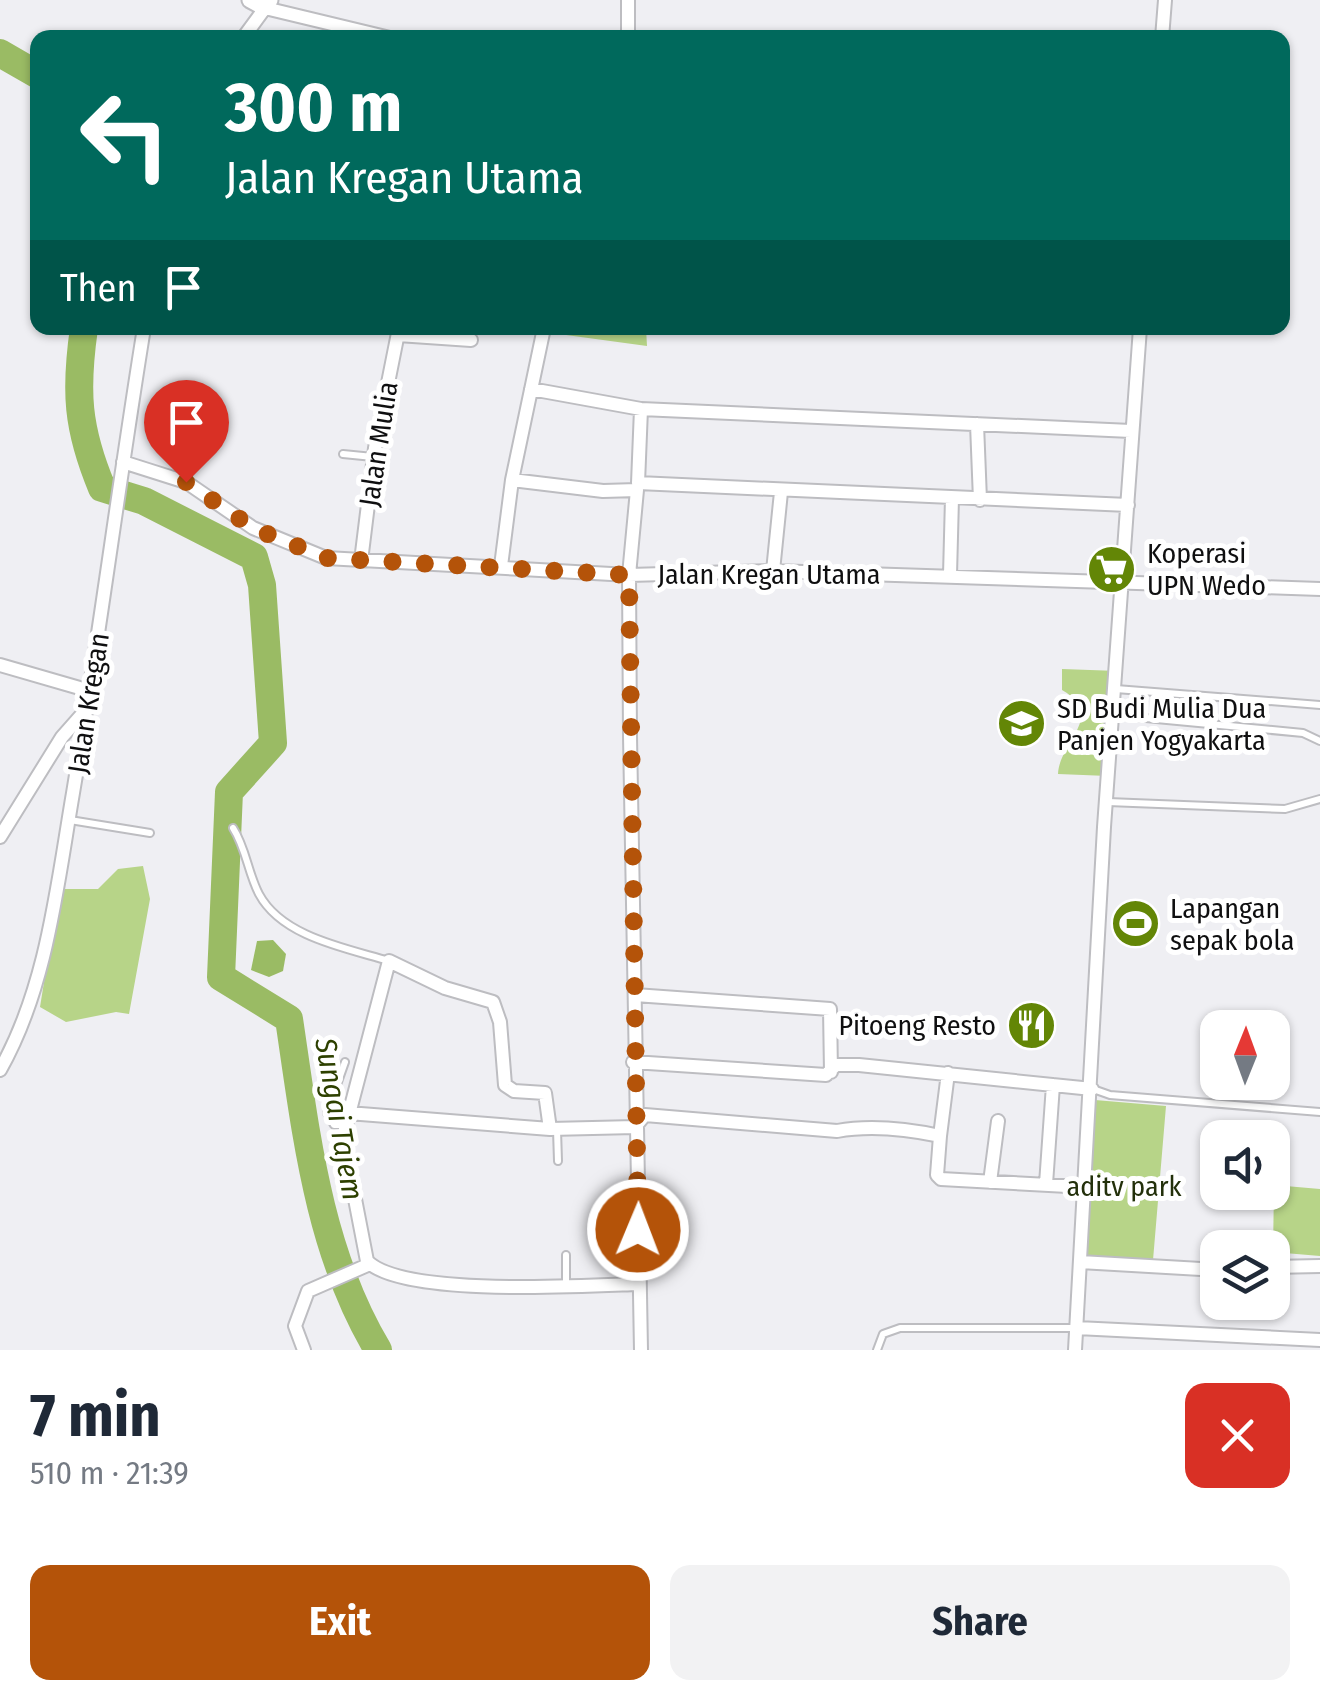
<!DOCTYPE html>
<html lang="en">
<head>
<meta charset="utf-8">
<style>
  :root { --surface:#fff; --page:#f2f2f3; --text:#1f2937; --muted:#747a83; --accent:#b45309 }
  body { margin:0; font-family:"Fira Sans Condensed",sans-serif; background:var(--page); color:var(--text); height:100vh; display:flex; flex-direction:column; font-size:38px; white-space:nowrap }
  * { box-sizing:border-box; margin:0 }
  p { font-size:32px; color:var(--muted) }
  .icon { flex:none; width:55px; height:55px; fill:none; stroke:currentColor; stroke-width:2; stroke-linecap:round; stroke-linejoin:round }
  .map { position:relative; height:1350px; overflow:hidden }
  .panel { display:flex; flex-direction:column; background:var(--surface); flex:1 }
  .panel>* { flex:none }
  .banner { position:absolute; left:30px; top:30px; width:1260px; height:305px; border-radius:20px; box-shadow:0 2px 8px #0004; background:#00695c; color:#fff; overflow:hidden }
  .needle { width:65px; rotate:1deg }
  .buttons { position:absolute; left:1200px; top:1010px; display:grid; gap:20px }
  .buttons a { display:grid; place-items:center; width:90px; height:90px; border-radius:20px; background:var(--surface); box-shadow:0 2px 8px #0004; font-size:50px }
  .pin { position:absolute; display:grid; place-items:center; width:85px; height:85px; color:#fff; margin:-102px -42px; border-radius:50% 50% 50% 0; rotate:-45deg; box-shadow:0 0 10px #0007 }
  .pin .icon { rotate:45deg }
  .me { position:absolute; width:110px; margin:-55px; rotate:1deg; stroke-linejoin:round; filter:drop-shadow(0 0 8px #0008) }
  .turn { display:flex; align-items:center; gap:35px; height:210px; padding:0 30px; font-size:45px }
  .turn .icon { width:130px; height:130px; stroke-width:2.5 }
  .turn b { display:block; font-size:70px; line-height:85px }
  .then { display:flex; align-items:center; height:95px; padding:0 30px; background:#0003; gap:20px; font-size:38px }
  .round { display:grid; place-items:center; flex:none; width:105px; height:105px; border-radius:20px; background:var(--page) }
  .head { display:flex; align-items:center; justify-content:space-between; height:170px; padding:0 30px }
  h1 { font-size:60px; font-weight:700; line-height:75px }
  .primary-button { display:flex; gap:20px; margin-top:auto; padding:20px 30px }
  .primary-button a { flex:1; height:115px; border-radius:20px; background:var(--accent); color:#fff; font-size:40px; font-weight:700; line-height:115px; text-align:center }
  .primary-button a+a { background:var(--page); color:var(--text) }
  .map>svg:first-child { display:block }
</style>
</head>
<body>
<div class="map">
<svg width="1320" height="1350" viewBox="0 0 1320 1350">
  <rect width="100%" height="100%" fill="#efeff3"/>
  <!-- green -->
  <path fill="#b7d488" d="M544,328H646L647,346L544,332Z
    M1062,669L1118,671L1108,776L1058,774C1059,742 1107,716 1062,690Z
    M143,866L150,899L129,1014L116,1012L66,1022L40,1007L59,889H98L118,869Z
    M1095,1100L1166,1106L1152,1272L1081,1266Z
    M1274,1185L1320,1189V1256L1273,1252Z"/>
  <!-- water -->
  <path fill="#9abb64" d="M273,940L286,954L283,971L269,977L251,970L257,941Z"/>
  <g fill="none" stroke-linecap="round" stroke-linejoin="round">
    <!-- river -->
    <path stroke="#9abb64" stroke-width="28" d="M0,53L38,75
      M84,328C75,391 77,428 102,488L144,501L254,557L262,585L273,743L229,792L221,977L289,1019C306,1133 318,1250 378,1350"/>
    <defs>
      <path id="service" d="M343,454L373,457
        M1116,689L1320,705
        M1114,715L1303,733L1320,741
        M1108,802L1285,809L1320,799
        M70,820L150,833
        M233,828C246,848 248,873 259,894C282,937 346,948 389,961
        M1093,1089L1110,1095L1320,1112
        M343,1125H334L327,1113L345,1062
        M557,1130L558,1161
        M566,1255V1285
        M877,1350L883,1334L900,1328H1077"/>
      <path id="minor" d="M243,38L265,8L390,38
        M628,38V0
        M1162,38L1165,0
        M398,335L471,340
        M531,389L641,409L1131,431
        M641,409L638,483L1128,505
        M977,424L980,500
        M123,462L186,482L253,528L326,558L629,575L773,571L1320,589
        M512,480L603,491L637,490L629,575L630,736L641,1350
        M361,561L375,448L399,328
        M501,566L512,480L544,328
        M773,571L781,492
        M950,575L952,498
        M0,665L90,691
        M0,837L62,737L85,711
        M635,995L830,1009L831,1072
        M633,1062L826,1075L836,1065H859L1092,1089
        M0,1070C47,987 57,886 73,793C99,638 119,482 144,328
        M348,1113L550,1129L635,1127L645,1115L837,1131C870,1125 907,1129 940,1136L937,1175L941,1179L1086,1187
        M550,1129L545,1093L514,1091L505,1085L500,1022L493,1002L445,988L389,961L343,1137L367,1261C402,1297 584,1286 637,1284
        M940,1136L948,1073
        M990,1182L998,1121
        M1046,1184L1053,1085
        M1080,1262L1218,1270
        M1272,1267L1320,1266
        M1077,1328L1320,1340
        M304,1350L295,1326L308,1291L370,1264
        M1075,1350L1104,827L1140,328"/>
      <path id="tertiary" d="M250,0L265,8L270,0"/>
    </defs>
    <!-- service casing -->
    <use href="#service" stroke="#bdbdc1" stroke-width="10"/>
    <!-- minor casing -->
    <use href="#minor" stroke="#bdbdc1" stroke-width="16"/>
    <!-- tertiary casing -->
    <use href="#tertiary" stroke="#bdbdc1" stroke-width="19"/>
    <!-- service -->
    <use href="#service" stroke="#fff" stroke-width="6"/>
    <!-- minor -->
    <use href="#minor" stroke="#fff" stroke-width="12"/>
    <!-- tertiary -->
    <use href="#tertiary" stroke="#fff" stroke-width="15"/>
  </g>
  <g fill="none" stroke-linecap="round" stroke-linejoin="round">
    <!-- route -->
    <path stroke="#b45309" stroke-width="18" stroke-dasharray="0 32.4" d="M186,482L253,528L326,558L629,575L638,1230"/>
  </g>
  <!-- icons -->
  <defs>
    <symbol id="supermarket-disc" viewBox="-11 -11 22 22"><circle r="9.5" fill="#638606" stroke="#fff"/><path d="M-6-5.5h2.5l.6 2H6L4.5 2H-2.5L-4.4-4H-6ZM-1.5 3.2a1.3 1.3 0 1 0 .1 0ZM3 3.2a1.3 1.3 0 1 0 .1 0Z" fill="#fff"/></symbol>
    <symbol id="school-disc" viewBox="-11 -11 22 22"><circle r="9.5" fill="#638606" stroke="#fff"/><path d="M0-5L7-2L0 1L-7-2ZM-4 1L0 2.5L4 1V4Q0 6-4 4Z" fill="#fff"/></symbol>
    <symbol id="stadium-disc" viewBox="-11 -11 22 22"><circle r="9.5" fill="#638606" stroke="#fff"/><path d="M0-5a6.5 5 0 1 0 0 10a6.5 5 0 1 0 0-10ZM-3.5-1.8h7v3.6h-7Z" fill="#fff"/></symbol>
    <symbol id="restaurant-disc" viewBox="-11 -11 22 22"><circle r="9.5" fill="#638606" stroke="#fff"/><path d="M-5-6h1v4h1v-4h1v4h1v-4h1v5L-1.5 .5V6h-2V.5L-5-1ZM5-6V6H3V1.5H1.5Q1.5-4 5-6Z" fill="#fff"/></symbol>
  </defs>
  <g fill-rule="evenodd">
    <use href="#supermarket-disc" x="1084" y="542" width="55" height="55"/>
    <use href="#school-disc" x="994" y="696" width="55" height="55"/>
    <use href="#stadium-disc" x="1108" y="896" width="55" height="55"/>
    <use href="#restaurant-disc" x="1004" y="998" width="55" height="55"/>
  </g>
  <g text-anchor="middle" stroke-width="10" stroke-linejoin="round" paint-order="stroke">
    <!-- street labels -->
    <g font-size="28" fill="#0f0f10" stroke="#fff">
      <text transform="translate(378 444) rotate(-81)" y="10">Jalan Mulia</text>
      <text x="769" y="584">Jalan Kregan Utama</text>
      <text transform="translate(88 703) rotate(-81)" y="10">Jalan Kregan</text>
    </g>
    <!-- poi labels -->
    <g font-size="28" fill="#0f0f10" stroke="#fff" text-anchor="start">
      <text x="1147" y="563">Koperasi<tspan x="1147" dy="32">UPN Wedo</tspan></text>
      <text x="1057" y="718">SD Budi Mulia Dua<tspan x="1057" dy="32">Panjen Yogyakarta</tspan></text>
      <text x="1170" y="918">Lapangan<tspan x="1170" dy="32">sepak bola</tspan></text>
      <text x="996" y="1035" text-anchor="end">Pitoeng Resto</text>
    </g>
    <!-- park labels -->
    <g font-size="28" fill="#23300b" stroke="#fff">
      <text x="1124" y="1196">aditv park</text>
    </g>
    <!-- water labels -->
    <g font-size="30" font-style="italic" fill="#2d4000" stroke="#fff">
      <text transform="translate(339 1119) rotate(80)" y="10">Sungai Tajem</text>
    </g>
  </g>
</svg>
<div class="buttons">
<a><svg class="needle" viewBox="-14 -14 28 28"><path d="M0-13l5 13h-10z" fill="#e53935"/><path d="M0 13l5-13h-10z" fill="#747a83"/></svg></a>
<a><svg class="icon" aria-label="sound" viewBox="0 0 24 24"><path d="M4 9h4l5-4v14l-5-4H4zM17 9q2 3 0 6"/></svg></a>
<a><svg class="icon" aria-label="layers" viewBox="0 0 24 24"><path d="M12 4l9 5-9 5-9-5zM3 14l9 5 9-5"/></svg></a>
</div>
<div class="pin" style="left:186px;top:482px;background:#d93025"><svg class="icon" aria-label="arrive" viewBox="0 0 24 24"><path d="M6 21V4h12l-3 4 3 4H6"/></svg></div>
<svg class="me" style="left:638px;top:1230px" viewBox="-20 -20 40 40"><circle r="17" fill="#b45309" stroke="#fff" stroke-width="3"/><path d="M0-11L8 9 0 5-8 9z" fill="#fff"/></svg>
<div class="banner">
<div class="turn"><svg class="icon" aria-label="left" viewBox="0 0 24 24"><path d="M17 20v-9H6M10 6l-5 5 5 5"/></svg><div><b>300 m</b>Jalan Kregan Utama</div></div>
<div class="then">Then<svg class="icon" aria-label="arrive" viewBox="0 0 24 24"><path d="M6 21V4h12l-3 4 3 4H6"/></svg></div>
</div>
</div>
<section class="panel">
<div class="head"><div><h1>7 min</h1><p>510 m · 21:39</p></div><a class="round" style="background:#d93025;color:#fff"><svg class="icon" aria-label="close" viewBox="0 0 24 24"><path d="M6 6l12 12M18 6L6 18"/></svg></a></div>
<div class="primary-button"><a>Exit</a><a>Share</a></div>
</section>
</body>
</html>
